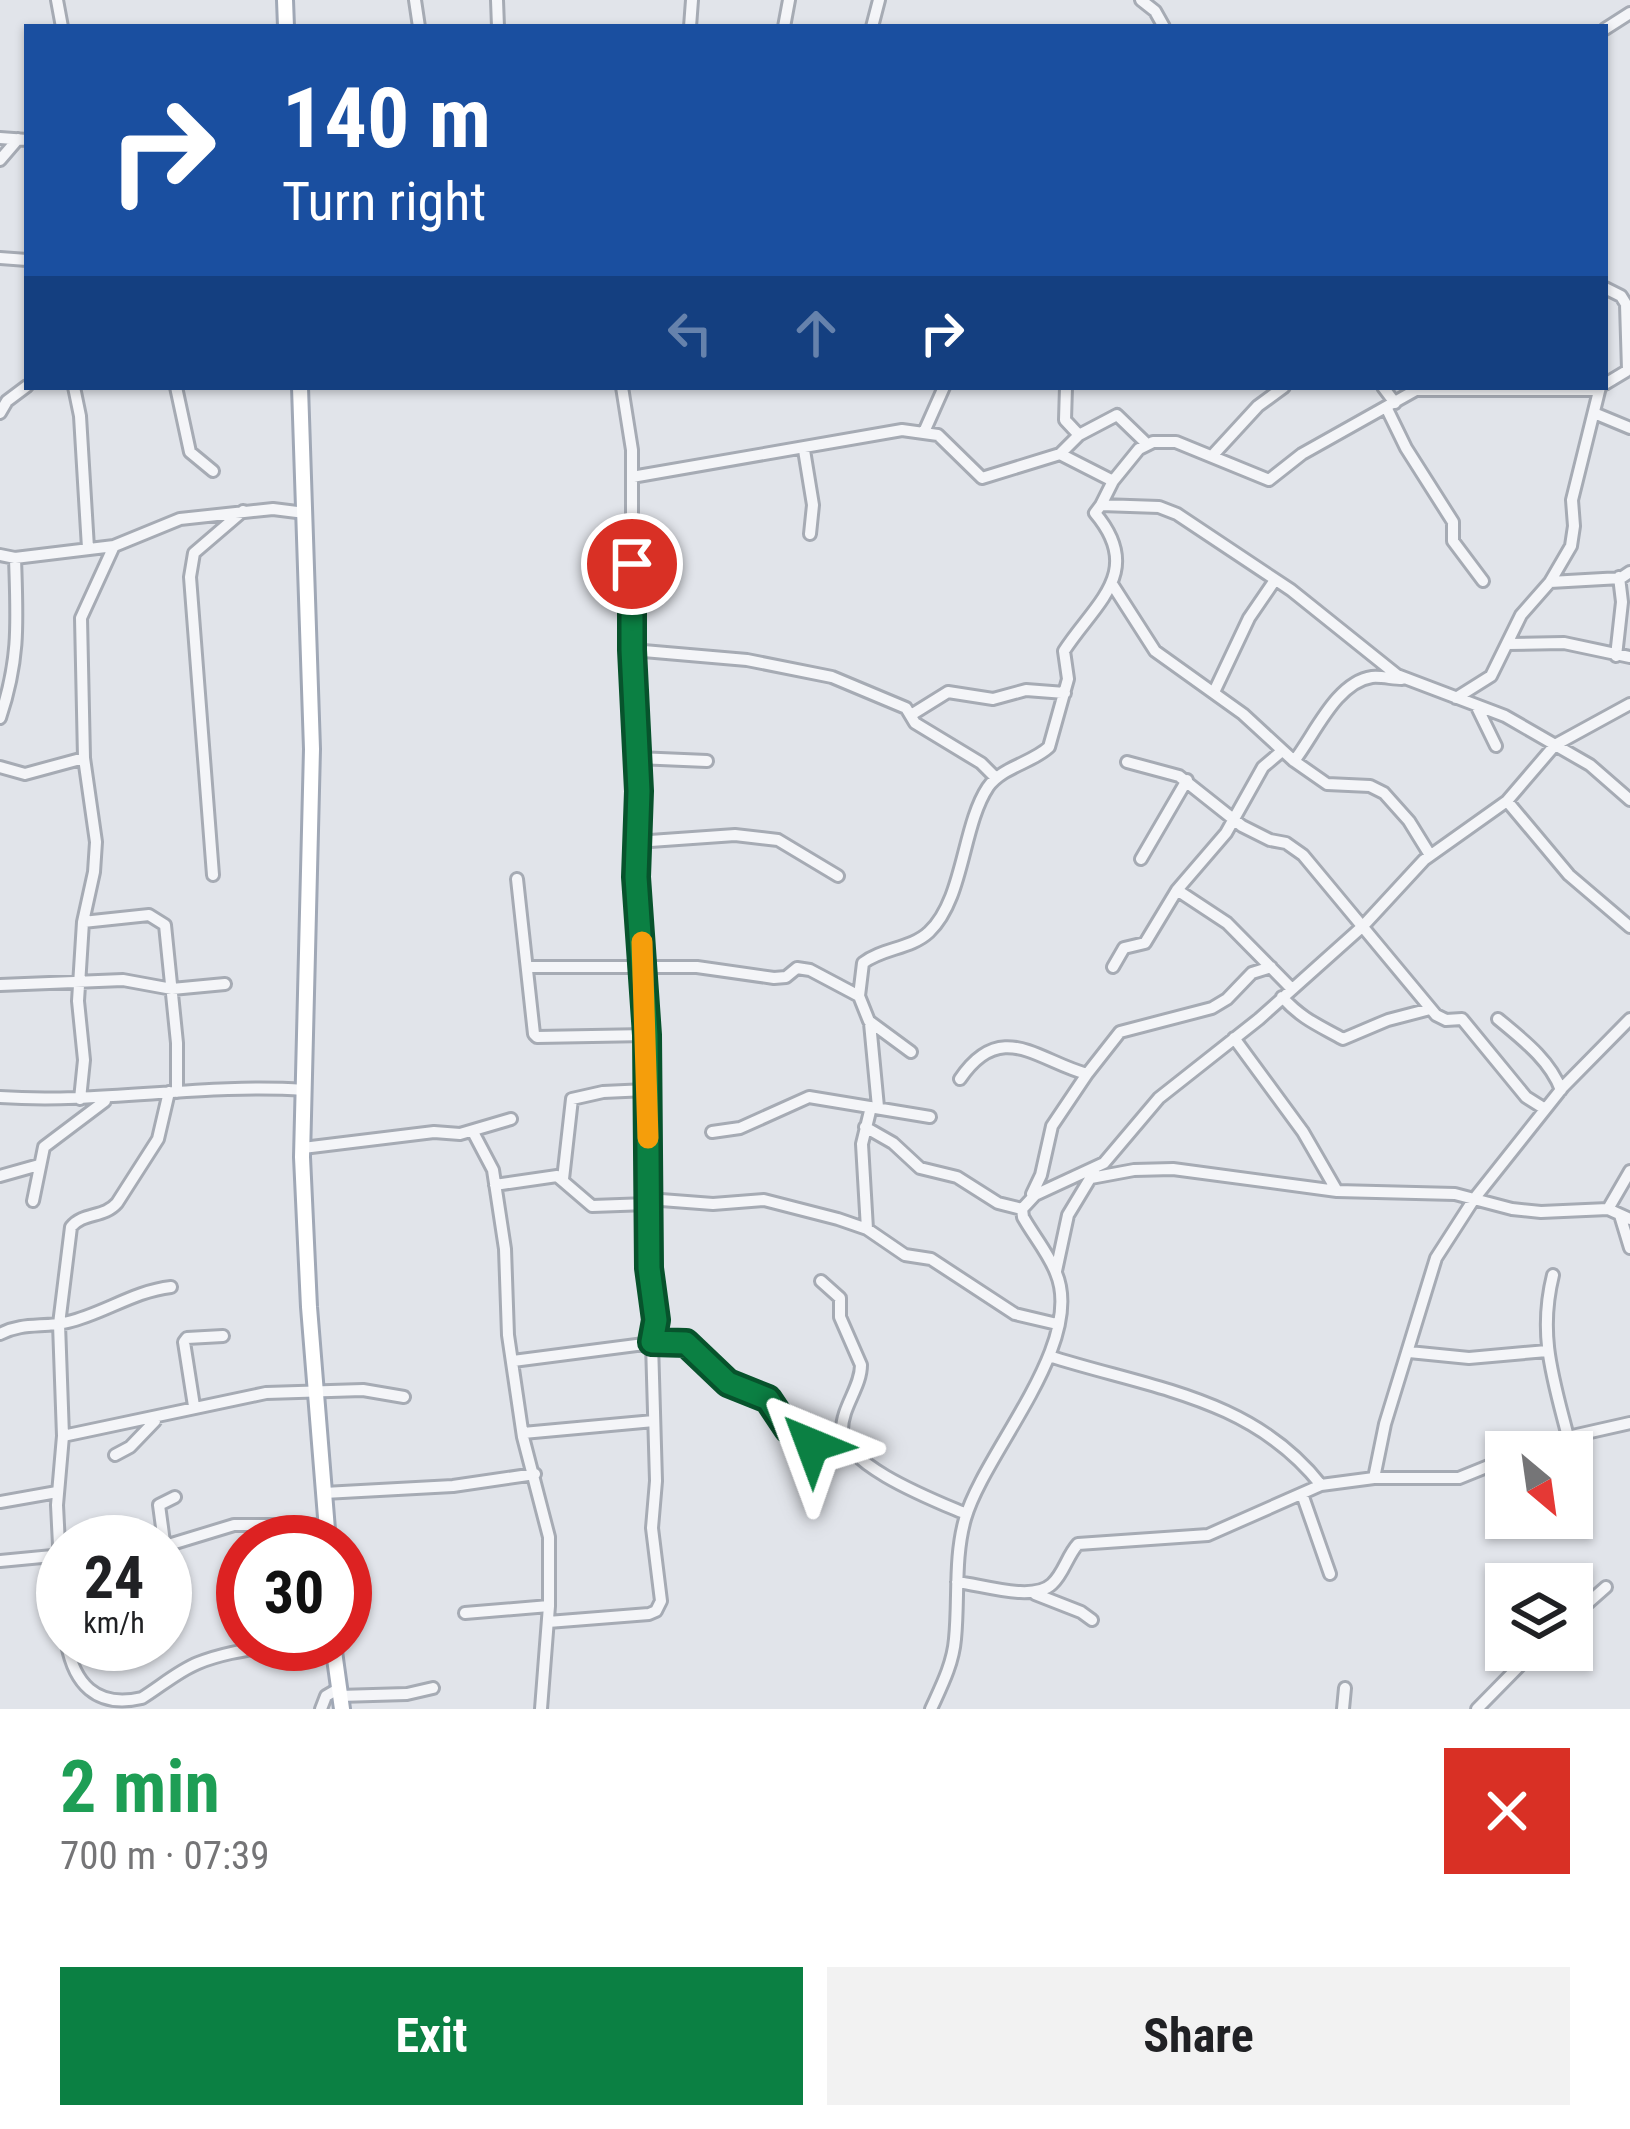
<!DOCTYPE html>
<html lang="en">
<head>
<meta charset="utf-8">
<style>
  :root { --surface:#fff; --page:#f2f2f2; --text:#202124; --muted:#757577; --accent:#0b8043 }
  body { margin:0; font-family:"Roboto Condensed",sans-serif; background:var(--page); color:var(--text); height:100vh; display:flex; flex-direction:column; font-size:45px; white-space:nowrap }
  * { box-sizing:border-box; margin:0 }
  p { font-size:39px; color:var(--muted) }
  .icon { flex:none; width:66px; height:66px; fill:none; stroke:currentColor; stroke-width:2; stroke-linecap:round; stroke-linejoin:round }
  .map { position:relative; height:1709px; overflow:hidden }
  .side { display:flex; flex-direction:column; background:var(--surface); flex:1 }
  .side>* { flex:none }
  .hud { position:absolute; left:24px; top:24px; width:1584px; height:366px; border-radius:0px; box-shadow:0 3px 9px #0004; background:#1a4fa0; color:#fff; overflow:hidden }
  .needle { width:78px; rotate:151deg }
  .buttons { position:absolute; left:1485px; top:1431px; display:grid; gap:24px }
  .buttons a { display:grid; place-items:center; width:108px; height:108px; border-radius:0px; background:var(--surface); box-shadow:0 3px 9px #0004; font-size:60px }
  .speed { position:absolute; left:36px; top:1515px; display:flex; gap:24px; font-size:60px; font-weight:700; text-align:center }
  .speed>* { display:grid; place-content:center; width:156px; height:156px; border-radius:50%; background:var(--surface); box-shadow:0 3px 9px #0004; line-height:1 }
  .speed small { font-size:30px; font-weight:400 }
  .speed .limit { border:18px solid #d22; background:#fff; color:#111 }
  .pin { position:absolute; display:grid; place-items:center; width:102px; height:102px; color:#fff; margin:-51px; border:6px solid #fff; border-radius:50%; box-shadow:0 3px 12px #0007 }
  .me { position:absolute; width:132px; margin:-66px; rotate:316deg; stroke-linejoin:round; filter:drop-shadow(0 0 9px #0008) }
  .turn { display:flex; align-items:center; gap:42px; height:252px; padding:0 60px; font-size:54px }
  .turn .icon { width:156px; height:156px; stroke-width:2.5 }
  .turn b { display:block; font-size:84px; line-height:102px }
  .lanes { display:flex; align-items:center; height:114px; padding:0 60px; background:#0003; justify-content:center; gap:60px; direction:ltr }
  .lanes .off { opacity:.35 }
  .round { display:grid; place-items:center; flex:none; width:126px; height:126px; border-radius:0px; background:var(--page) }
  .overview { display:flex; align-items:center; justify-content:space-between; height:204px; padding:0 60px }
  h1 { font-size:72px; font-weight:700; line-height:90px; color:#1e9e55 }
  .primary-button { display:flex; gap:24px; margin-top:auto; padding:24px 60px }
  .primary-button a { flex:1; height:138px; border-radius:0px; background:var(--accent); color:#fff; font-size:48px; font-weight:700; line-height:138px; text-align:center }
  .primary-button a+a { background:var(--page); color:var(--text) }
  .map>svg:first-child { display:block }
</style>
</head>
<body>
<div class="map">
<svg width="1630" height="1709" viewBox="0 0 1630 1709">
  <rect width="100%" height="100%" fill="#e1e4ea"/>
  <g fill="none" stroke-linecap="round" stroke-linejoin="round">
    <defs>
      <path id="minor" d="M57,0L62,27
        M415,0L419,27
        M497,0L498,27
        M1141,0L1155,11L1164,27
        M690,27L692,0
        M784,27L789,0
        M872,27L879,0
        M1605,29L1630,13
        M0,138L27,140
        M0,160L18,139
        M0,258L27,260
        M1605,288L1621,296L1626,304L1628,370
        M1605,384L1630,369
        M74,387L80,416L88,548
        M176,387L190,452L213,471
        M1066,387L1065,420L1079,435
        M1383,387L1395,403
        M1600,387L1593,390H1416L1302,454L1269,480L1176,442H1153L1139,449L1113,481L1101,505L1159,507L1177,514L1291,590L1397,675L1505,716L1590,765L1630,800
        M1387,409L1406,448L1453,522V541L1483,581
        M0,413L7,401L27,386
        M1594,413L1630,428
        M924,432L944,387
        M804,450L813,505L810,534
        M1060,454L1079,435L1117,415L1147,444
        M1212,456L1258,406L1284,387
        M632,477L902,430L938,435L982,478L1060,454L1113,481
        M0,555L15,558L114,546L180,519L273,509L305,513
        M1550,582L1621,578L1630,572
        M1112,584L1155,651L1243,714L1294,761L1327,784L1370,786L1384,793L1409,821L1430,855
        M1507,644L1564,643L1630,657
        M632,650L747,660L832,677L906,708L915,723L981,763L996,778
        M1616,656L1622,602L1619,577
        M1214,692L1249,618L1275,580
        M1456,698L1491,676L1521,615L1550,582L1571,546L1574,526L1572,500L1600,387
        M1476,705L1496,746
        M911,715L948,692L993,699L1026,690L1065,693
        M0,718C20,658 17,621 15,558
        M637,758L707,761
        M1294,761C1314,736 1336,682 1372,677C1381,676 1393,679 1402,679
        M1127,762L1179,776L1242,826L1270,840L1286,843L1303,855L1436,1015L1446,1020L1462,1019L1526,1097L1545,1109
        M0,767L25,774L84,758
        M1507,801L1569,875L1630,927
        M636,842L735,835L778,840L838,876
        M1141,859L1187,780
        M213,875L190,577L194,553L243,511
        M517,879L534,1034L537,1037L647,1035
        M1177,890L1227,923L1291,988
        M83,922L149,915L165,925L177,1043V1092
        M529,967H697L774,978L786,977L797,968L810,970L859,996
        M1113,967L1124,948L1145,943L1177,890L1226,833L1263,767L1282,751
        M0,985L123,980L172,989L225,984
        M1282,997C1302,1019 1318,1025 1343,1039L1388,1020L1430,1009
        M1498,1019C1522,1039 1550,1060 1561,1090
        M870,1023L878,1107
        M1234,1038L1303,1132L1337,1191
        M911,1052L869,1021L859,996L863,963C882,948 911,949 929,932C964,899 962,826 988,787C1002,767 1032,763 1049,747L1068,679L1064,651C1095,603 1145,572 1095,513L1101,505
        M960,1079C1001,1018 1038,1061 1087,1074L1120,1032L1212,1008L1227,999L1252,973L1271,967
        M0,1097C102,1104 202,1083 304,1090
        M80,1099L84,1060L78,1001L83,922L94,872L96,842L84,758L81,618L114,546
        M865,1127L893,1143L920,1168L957,1177L998,1203L1022,1209
        M473,1132L493,1170L505,1249L508,1335L523,1437L549,1537V1606L541,1709
        M712,1132L740,1128L809,1097L930,1117
        M303,1148L434,1132L460,1134L511,1119
        M0,1176L39,1165
        M1091,1178L1134,1170L1173,1169L1337,1191L1455,1194L1512,1209L1541,1212L1608,1209L1630,1219
        M563,1179L572,1099L603,1092L647,1090
        M495,1185L557,1176L592,1206L648,1204
        M1032,1194L1041,1175L1052,1126L1087,1074
        M648,1199L713,1204L764,1200L838,1219L867,1229L905,1255L931,1259L1015,1314L1057,1324
        M33,1201L44,1147L105,1101
        M1608,1209L1630,1171
        M1620,1215L1630,1248
        M867,1229L862,1144L871,1107
        M1056,1271L1068,1215L1094,1172
        M1553,1275C1538,1335 1553,1378 1568,1437
        M821,1281L840,1298V1317L861,1365C861,1387 842,1407 842,1430C844,1466 936,1501 966,1514
        M0,1334C23,1322 43,1328 68,1322C103,1314 134,1291 171,1287
        M1409,1352L1469,1358L1547,1351
        M1049,1356C1149,1388 1252,1397 1321,1485
        M513,1361L652,1343L684,1342L728,1383L768,1399L796,1436L828,1451L850,1450
        M194,1406L184,1342L187,1338L223,1336
        M523,1433L654,1421
        M63,1436L266,1393L363,1390L404,1397
        M1525,1452L1568,1437L1630,1423
        M115,1455L130,1447L155,1421
        M1374,1478L1385,1424L1436,1258L1474,1199L1563,1087L1630,1019
        M324,1493L453,1486L535,1474
        M1302,1494L1330,1574
        M0,1502L57,1492
        M164,1542L159,1505L175,1497
        M165,1546L234,1525H326
        M0,1561L63,1555
        M957,1582C983,1585 1033,1602 1052,1584C1064,1573 1067,1556 1078,1544L1208,1535L1321,1485L1374,1478H1459L1506,1459
        M1035,1594L1081,1612L1092,1620
        M465,1613L549,1606
        M1572,1617L1606,1587
        M548,1622L649,1614L656,1611L661,1601L652,1528L656,1481L652,1343L656,1320L649,1268L647,1035L636,877L639,791L632,650V450L622,387
        M63,1625L57,1505L63,1436L59,1324L71,1227C83,1212 104,1218 117,1203L158,1139L169,1092
        M67,1644C74,1682 95,1709 142,1698C160,1687 178,1671 198,1663C225,1652 254,1649 282,1644
        M339,1696L407,1694L433,1688
        M321,1709L326,1696L338,1689
        M931,1709C941,1687 953,1664 955,1639C959,1599 954,1558 965,1519C984,1452 1086,1344 1056,1273C1049,1254 1033,1235 1023,1217L1022,1209L1035,1195L1104,1163L1159,1098L1259,1019L1363,926L1424,860L1507,801L1555,745L1630,704
        M1343,1709L1345,1688
        M1477,1709L1535,1650"/>
      <path id="major" d="M285,0L286,27
        M300,387L312,749L302,1157L309,1307L328,1542
        M333,1644L342,1709"/>
    </defs>
    <!-- minor casing -->
    <use href="#minor" stroke="#a6abb4" stroke-width="16"/>
    <!-- major casing -->
    <use href="#major" stroke="#a0a8b6" stroke-width="20"/>
    <!-- minor -->
    <use href="#minor" stroke="#f4f5f8" stroke-width="10"/>
    <!-- major -->
    <use href="#major" stroke="#fff" stroke-width="14"/>
  </g>
  <g fill="none" stroke-linecap="round" stroke-linejoin="round">
    <defs>
      <path id="route" d="M632,564V650L639,791L636,877L647,1035L649,1268L656,1320L652,1342L686,1343L728,1383L768,1399L788,1429L812,1445"/>
    </defs>
    <!-- route casing -->
    <use href="#route" stroke="#07532c" stroke-width="30"/>
    <!-- route -->
    <use href="#route" stroke="#0b8043" stroke-width="21"/>
    <!-- slow -->
    <path stroke="#f59e0b" stroke-width="21" d="M642,942L648,1138"/>
  </g>
</svg>
<div class="buttons">
<a><svg class="needle" viewBox="-14 -14 28 28"><path d="M0-13l5 13h-10z" fill="#e53935"/><path d="M0 13l5-13h-10z" fill="#757577"/></svg></a>
<a><svg class="icon" aria-label="layers" viewBox="0 0 24 24"><path d="M12 4l9 5-9 5-9-5zM3 14l9 5 9-5"/></svg></a>
</div>
<div class="speed"><div>24<small>km/h</small></div><div class="limit">30</div></div>
<div class="pin" style="left:632px;top:564px;background:#d93025"><svg class="icon" aria-label="arrive" viewBox="0 0 24 24"><path d="M6 21V4h12l-3 4 3 4H6"/></svg></div>
<svg class="me" style="left:812px;top:1445px" viewBox="-20 -20 40 40"><path d="M0-17L14 15 0 8-14 15z" fill="#0b8043" stroke="#fff" stroke-width="4"/></svg>
<div class="hud">
<div class="turn"><svg class="icon" aria-label="right" viewBox="0 0 24 24"><path d="M7 20v-9h11M14 6l5 5-5 5"/></svg><div><b>140 m</b>Turn right</div></div>
<div class="lanes"><svg class="icon off" aria-label="left" viewBox="0 0 24 24"><path d="M17 20v-9H6M10 6l-5 5 5 5"/></svg><svg class="icon off" aria-label="ahead" viewBox="0 0 24 24"><path d="M12 20V5M6 11l6-6 6 6"/></svg><svg class="icon" aria-label="right" viewBox="0 0 24 24"><path d="M7 20v-9h11M14 6l5 5-5 5"/></svg></div>
</div>
</div>
<section class="side">
<div class="overview"><div><h1>2 min</h1><p>700 m · 07:39</p></div><a class="round" style="background:#d93025;color:#fff"><svg class="icon" aria-label="close" viewBox="0 0 24 24"><path d="M6 6l12 12M18 6L6 18"/></svg></a></div>
<div class="primary-button"><a>Exit</a><a>Share</a></div>
</section>
</body>
</html>
